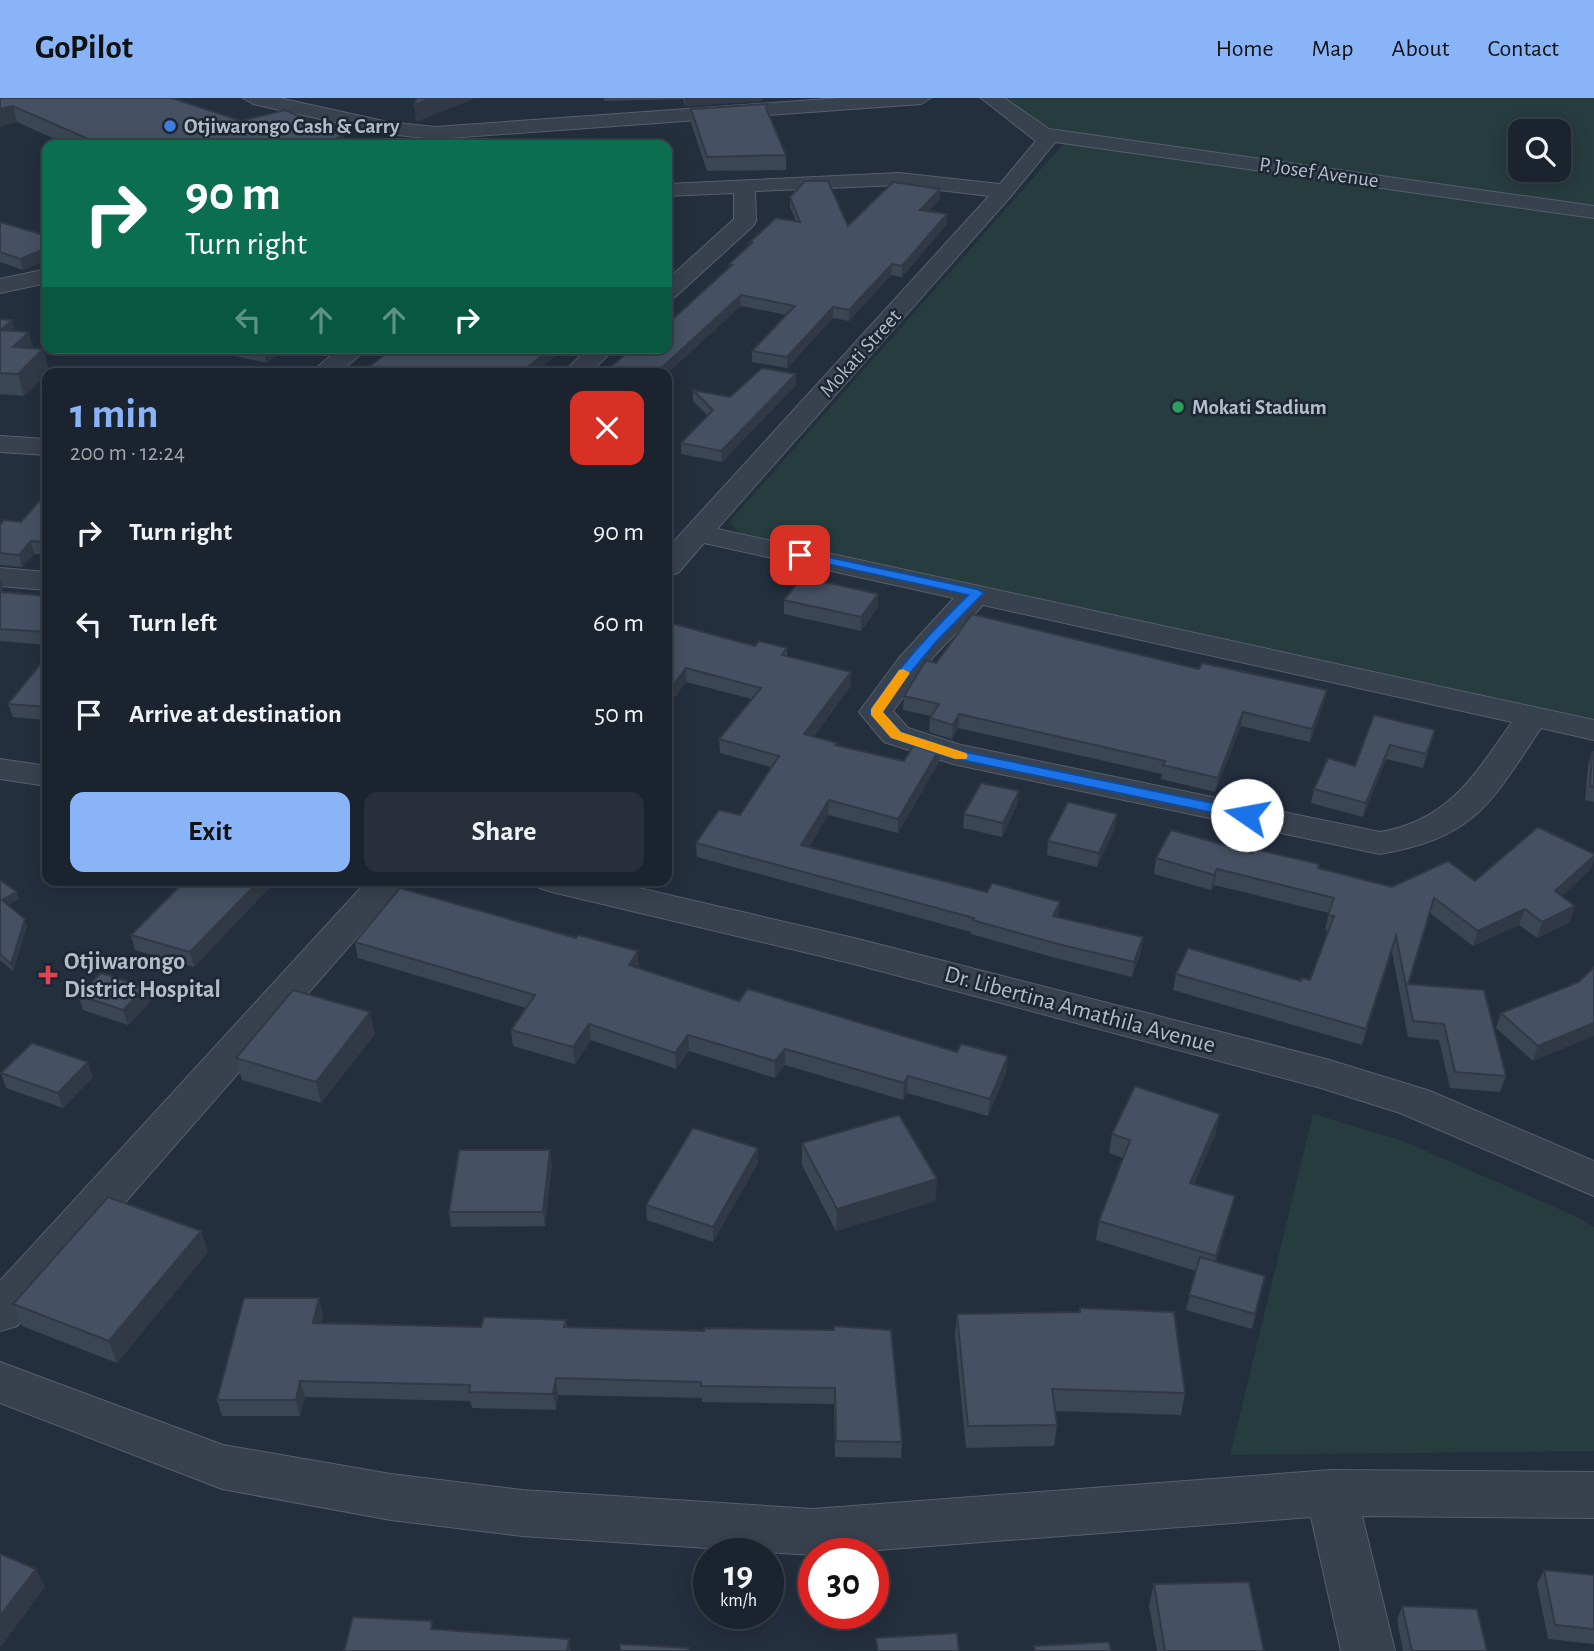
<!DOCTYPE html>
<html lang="en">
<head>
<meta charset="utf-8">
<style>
  :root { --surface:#1b232e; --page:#282f3a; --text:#f1f3f6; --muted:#a0a4aa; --line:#39404a; --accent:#8ab4f8 }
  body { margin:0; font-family:"Alegreya Sans",sans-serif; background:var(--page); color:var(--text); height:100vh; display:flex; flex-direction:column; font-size:26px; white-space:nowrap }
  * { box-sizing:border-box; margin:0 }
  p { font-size:23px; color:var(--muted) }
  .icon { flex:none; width:38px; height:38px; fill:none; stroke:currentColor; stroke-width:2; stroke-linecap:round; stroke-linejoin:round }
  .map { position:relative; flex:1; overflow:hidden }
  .panel { position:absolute; left:42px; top:270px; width:630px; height:518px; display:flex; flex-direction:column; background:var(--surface); border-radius:14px; box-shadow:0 4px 18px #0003,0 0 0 2px var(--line) }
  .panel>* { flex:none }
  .top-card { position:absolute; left:42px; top:42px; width:630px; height:214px; border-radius:14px; box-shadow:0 4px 18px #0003,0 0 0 2px var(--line); background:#0b6e4f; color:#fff; overflow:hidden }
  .buttons { position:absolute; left:1508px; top:21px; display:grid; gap:14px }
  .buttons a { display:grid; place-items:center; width:63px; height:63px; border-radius:14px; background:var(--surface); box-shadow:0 4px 18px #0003,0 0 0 2px var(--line); font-size:35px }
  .speed { position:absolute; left:693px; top:1440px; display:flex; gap:14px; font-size:35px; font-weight:700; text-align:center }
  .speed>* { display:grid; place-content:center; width:91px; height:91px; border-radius:50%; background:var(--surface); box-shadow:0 4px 18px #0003,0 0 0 2px var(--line); line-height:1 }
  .speed small { font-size:18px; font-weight:400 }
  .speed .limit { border:10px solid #d22; background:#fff; color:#111 }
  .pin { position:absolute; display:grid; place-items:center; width:60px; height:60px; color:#fff; margin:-30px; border-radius:14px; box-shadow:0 4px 10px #0006 }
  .me { position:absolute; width:77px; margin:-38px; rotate:282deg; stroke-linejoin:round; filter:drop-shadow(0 0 5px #0008) }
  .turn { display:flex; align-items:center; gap:24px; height:147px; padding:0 28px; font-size:32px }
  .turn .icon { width:91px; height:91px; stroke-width:2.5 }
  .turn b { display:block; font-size:49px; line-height:60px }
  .lanes { display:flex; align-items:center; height:66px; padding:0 28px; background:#0003; justify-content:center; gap:35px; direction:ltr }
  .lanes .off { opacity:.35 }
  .round { display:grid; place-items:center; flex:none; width:74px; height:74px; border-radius:14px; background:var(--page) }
  .summary { display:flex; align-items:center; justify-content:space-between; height:119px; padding:0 28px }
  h1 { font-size:42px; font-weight:700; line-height:52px; color:var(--accent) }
  .action { display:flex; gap:14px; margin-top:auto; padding:14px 28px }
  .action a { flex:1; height:80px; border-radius:14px; background:var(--accent); color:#111; font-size:28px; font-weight:700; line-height:80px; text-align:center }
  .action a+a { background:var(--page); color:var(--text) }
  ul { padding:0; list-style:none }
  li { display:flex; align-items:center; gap:21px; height:91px; padding:0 28px }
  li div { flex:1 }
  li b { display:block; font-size:26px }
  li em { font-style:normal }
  header { display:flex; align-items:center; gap:42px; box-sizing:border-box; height:98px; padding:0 35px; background:var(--accent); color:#111 }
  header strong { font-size:33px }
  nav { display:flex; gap:38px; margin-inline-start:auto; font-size:24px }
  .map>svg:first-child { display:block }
</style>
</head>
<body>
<header>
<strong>GoPilot</strong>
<nav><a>Home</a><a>Map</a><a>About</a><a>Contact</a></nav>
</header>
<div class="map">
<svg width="1594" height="1553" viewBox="0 0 1594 1553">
  <rect width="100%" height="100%" fill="#242f3e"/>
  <!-- green -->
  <path fill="#263c3f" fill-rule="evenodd" d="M1003,0H1594V110L1063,33L1038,25ZM1521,33H1559V72H1521Z
    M1066,43L1594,119V622L743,439L729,424Z
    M1313,1016L1403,1043L1575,1118L1594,1129V1353L1230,1357Z"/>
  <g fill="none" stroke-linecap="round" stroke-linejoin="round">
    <defs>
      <path id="minor" d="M243,0H279L388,24L435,29L841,0H931L921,6L435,41L388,36L253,6Z
        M981,0H1004L1049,31L1594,108V120L1055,44L1012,97L717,431L1594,622V642L1541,630C1490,706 1476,739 1380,756L953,666L884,644L859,614L899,560L954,500L704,445L678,475L667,478V451L989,98L899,87L755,93L756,123L753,128L675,199L667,201V182L734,121V95L667,98V86L899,75L1000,86L1036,43ZM983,507L1512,624C1474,678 1449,722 1380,734L961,647L908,630L893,613L934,558Z
        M47,171V185L0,195V181Z
        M340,250H368L339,275H310Z
        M588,250H615L590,275H563Z
        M0,338L47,341V357L0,354Z
        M0,470L47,474V492L0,488Z
        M0,661L47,668V688L0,681Z
        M368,782H407L17,1228L0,1233V1183Z
        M534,782H604L854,840L1326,961L1430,993L1594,1063V1098L1400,1015L1321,990L854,866L552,794L539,790Z
        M0,1264L223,1347L391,1376L522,1392L813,1411L1331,1372L1594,1374V1420L1362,1418L1395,1553H1341L1311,1419L813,1457L522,1438L391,1422L222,1391L0,1305Z"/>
    </defs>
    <!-- minor casing -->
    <use href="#minor" stroke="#565f6c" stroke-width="2"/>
    <!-- minor -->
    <use href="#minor" fill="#38414e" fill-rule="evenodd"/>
  </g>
  <!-- wall -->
  <path fill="#3b4654" d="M0,0L241,23L343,38L344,47H68L17,24Z
    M604,0H763V3L685,8L683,1L604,3Z
    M768,6V14L786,57V72L707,73L691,25V11Z
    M790,99L848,128L940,101L928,113L947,116V126L902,179L891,177L849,223L833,220L787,270L752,264V253L787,217L741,208L608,271L674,220L729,169V166L749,147V145L796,123L790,109Z
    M0,124L47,138V162L23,172L0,164Z
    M0,221L15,233L33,250L43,251L49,273L24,298L0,296Z
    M198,250H288L266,265Z
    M796,287L722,364L681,356V345L708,318L693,303V292L730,299Z
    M47,394V456H34L22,469L0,467V427L21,424Z
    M0,480L3,491L1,494L47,498V547L0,543Z
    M784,502L878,509L861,533L784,516Z
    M667,524L755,548L787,550V558L851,574V588L813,639L837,645V648L904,663L939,664L898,735L828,717L809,749L1058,818V819L1143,839L1141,854L1132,879L1056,860L971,836V834L697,759L696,745L740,717L771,669L720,655L719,641L752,601L686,584L667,610Z
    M47,558V622L13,619L8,606Z
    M936,565L1324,605L1310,644L1241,628L1215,694L1161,681L1162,676L958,630L952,641L929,634L930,620L931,618L903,612L904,598Z
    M1374,617L1431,646L1423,670L1386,661L1363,719L1311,705L1314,691L1355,668Z
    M1592,654H1594V704L1585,702L1588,668Z
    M1019,693L1017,707L1002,739L963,730L964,716Z
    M1115,730L1097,769L1047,757L1048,743Z
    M1594,756V761L1590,772L1562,798L1570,824L1537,840L1519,827L1473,848L1430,815L1409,886L1506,978L1500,994L1450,990L1439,942L1408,939L1392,854L1362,947L1173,892L1176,876L1310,882L1328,833L1325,832L1329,815L1214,787L1211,792L1154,776L1156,760L1318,770L1392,789L1475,783Z
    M0,782L19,801L8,807L27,828L13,873L0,862Z
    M271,788L194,869L135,852L131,837Z
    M355,844L638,870L739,903L957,954L1008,958L1006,975L988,1018L907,995L903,1002L785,967L775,980L689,953L676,971L591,942L575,966L513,948L511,932L526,910L358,860Z
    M1579,884L1533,963L1496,930L1501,915Z
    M78,897L150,904L128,927L83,912Z
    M375,936L321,1005L242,982L236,960Z
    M1,975L93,979L63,1010L6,990Z
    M1216,1035L1194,1086L1235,1098L1230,1117L1216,1164L1265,1178L1252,1231L1186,1212L1196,1173L1096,1142L1099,1123L1123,1060L1109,1055L1112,1036Z
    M802,1045L937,1081L935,1103L836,1133L802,1067Z
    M758,1050V1065L713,1144L647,1122L646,1107Z
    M552,1066L545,1128L451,1129L449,1114Z
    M208,1154L117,1265L22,1228L13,1206Z
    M1080,1210L1185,1295L1181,1317L1055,1313L1057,1327L1054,1348L966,1350L955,1237L957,1216L1079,1214Z
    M323,1216L321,1225L481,1229L566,1222L567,1229L704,1233L834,1232L902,1344L901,1360L835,1359L834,1306L702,1304V1300L558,1297L556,1312L472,1310L470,1303L305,1299L300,1318H222L217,1302Z
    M1544,1472L1594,1477V1546L1548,1541L1537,1486Z
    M1154,1486L1264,1553H1157L1149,1507Z
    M1402,1508L1487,1553H1403L1397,1522Z"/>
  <!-- shaded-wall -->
  <path fill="#303945" d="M431,0H476L416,24L414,7Z
    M685,0H763V3L685,8Z
    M13,8L17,24L0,29V11Z
    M343,38L344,47H318Z
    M940,91V101L919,122L920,112Z
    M947,116V126L902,179V168Z
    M671,145L672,155L667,159V149Z
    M47,150V162L23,172L20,161Z
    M892,166L891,177L849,223V212Z
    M741,197V208L667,276V275H656Z
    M833,209V220L787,270V259Z
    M12,222L18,243L1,232Z
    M29,234L34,255L13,249Z
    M264,250H288L266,265Z
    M551,250H565L535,275H523V273Z
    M43,251L49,273L24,298L18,276Z
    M796,276V287L722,364L721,353Z
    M31,443L34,456L22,469L19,457Z
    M0,480L3,491L0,495Z
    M878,496V509L861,533V519Z
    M686,570V584L667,610V595Z
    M851,574V588L804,650V636Z
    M1327,592L1324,605L1310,644L1312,631Z
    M1243,614L1241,628L1215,694L1218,680Z
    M959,616L958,630L952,641L953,627Z
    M1435,632L1431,646L1423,670L1426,656Z
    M1390,647L1386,661L1363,719L1366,705Z
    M940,650L939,664L898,735V721Z
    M1019,693L1017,707L1002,739L1003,725Z
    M829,702L828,717L801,761V747Z
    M1117,716L1115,730L1097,769L1099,755Z
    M1594,758L1590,772L1550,809L1555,793Z
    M1217,771L1214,787L1211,792L1214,777Z
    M260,782H270L271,788L194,869L190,854Z
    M17,794L19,801L5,809L2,802Z
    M1060,804L1058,818L1051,833L1053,818Z
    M1575,808L1570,824L1537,840L1542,824Z
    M1525,811L1519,827L1473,848L1478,833Z
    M25,821L27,828L13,873L11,866Z
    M1396,838L1392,854L1362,947L1366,931Z
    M1143,839L1141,854L1132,879L1134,864Z
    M638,853L639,870L629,867Z
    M146,889L150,904L128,927L123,912Z
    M370,914L375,936L321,1005L316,984Z
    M1594,925V938L1533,963L1538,948Z
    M589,926L591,942L575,966L573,949Z
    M688,937L689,953L676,971L675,955Z
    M785,951V967L775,980V963Z
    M1008,958L1006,975L988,1018L990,1001Z
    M88,964L93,979L63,1010L58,995Z
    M908,978L907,995L903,1002L904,985Z
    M1220,1016L1216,1035L1186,1104L1190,1085Z
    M758,1050V1065L713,1144V1129Z
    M550,1052L552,1066L545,1128L543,1114Z
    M937,1081L935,1103L836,1133L837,1111Z
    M1235,1098L1230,1117L1212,1177L1216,1158Z
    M201,1133L208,1154L117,1265L109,1243Z
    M319,1200L323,1216L317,1241L313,1225Z
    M556,1280L558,1297L556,1312L553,1296Z
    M300,1283L305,1299L300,1318L296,1302Z
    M36,1471L45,1489L0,1550V1518Z
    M569,1541L571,1553H567Z"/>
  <!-- building -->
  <path fill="#455162" stroke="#303945" stroke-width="2" d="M0,0H172L241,23L285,12L343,38L318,47H102L13,8L0,11Z
    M417,0H431L414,7Z
    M768,6L766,10L786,57L707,59L691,11Z
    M805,83H828L848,128L893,84L940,91L920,112L947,116L902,168L892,166L849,212L833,209L787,259L752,253L795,208L741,197L656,275H598L603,270L608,271L633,250H667V221L670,219L674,220L732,167L729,166L752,145H749L776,120L800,124L790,99Z
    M0,124L47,138V150L20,161L0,154Z
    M0,221L12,222L1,232L29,234L13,249L43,251L18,276L0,275Z
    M393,250H497L508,252L510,250H551L523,273L518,272L515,275H361Z
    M762,270L796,276L721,353L681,345L713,312L693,292L730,299Z
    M47,394V442L46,444L31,443L19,457L0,455V427L4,422L21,424Z
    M802,479L878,496L861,519L784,502Z
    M0,494L47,498V534L0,531Z
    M972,516L1199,571L1202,565L1327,592L1312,631L1243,614L1218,680L1163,667L1165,663L959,616L953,627L930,620L939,606L904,598L926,562L936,565Z
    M667,524L755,548L759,543L787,550L782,557L851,574L804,636L837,645L835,647L904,663L916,643L940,650L898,721L829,702L801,747L987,794L992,785L1060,804L1053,818L1143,839L1134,864L1058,846L972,822L974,820L696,745L719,712L740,717L779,658L719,641L761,590L686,570L667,595Z
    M47,558V609L8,606Z
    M1374,617L1435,632L1426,656L1390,647L1366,705L1314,691L1328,660L1355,668Z
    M1592,654H1594V689L1590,688Z
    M981,685L1019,693L1003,725L964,716Z
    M1068,704L1117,716L1099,755L1048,743Z
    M1538,729L1594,756V758L1555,793L1575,808L1542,824L1525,811L1478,833L1434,800L1408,886L1484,892L1506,978L1455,974L1444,926L1413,923L1396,838L1366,931L1176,876L1188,850L1301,883L1302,880L1310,882L1334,818L1328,817L1334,800L1217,771L1214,777L1156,760L1171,732L1252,755L1254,751L1319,766L1318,770L1392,789L1448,763L1475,783Z
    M0,782L17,794L2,802L25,821L11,866L0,856Z
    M186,782H260L190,854L131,837Z
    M400,790L576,840L578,837L638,853L629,867L739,903L748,891L957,954L961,946L1008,958L990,1001L908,978L904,985L785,951L775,963L688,937L675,955L589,926L573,949L511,932L535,897L355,844Z
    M1594,869V925L1538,948L1501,915L1579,884Z
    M101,875L146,889L123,912L78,897Z
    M293,892L370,914L316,984L236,960Z
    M32,945L88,964L58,995L1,975Z
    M1135,988L1220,1016L1190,1085L1235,1098L1216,1158L1099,1123L1130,1042L1112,1036Z
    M899,1017L937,1081L837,1111L802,1045Z
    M693,1030L758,1050L713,1129L646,1107Z
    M459,1052H550L543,1114H449Z
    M108,1099L201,1133L109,1243L13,1206Z
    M1200,1159L1265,1178L1255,1216L1189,1197Z
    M244,1200H319L313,1225L481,1229L484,1219L566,1222L564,1229L704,1233V1230L834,1232V1228L891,1232L902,1344L836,1343L835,1290L701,1288V1284L556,1280L553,1296L469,1294L470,1287L300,1283L296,1302H217Z
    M1080,1210L1174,1214L1185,1295L1052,1291L1057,1327L968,1328L957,1216L1080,1214Z
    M0,1456L36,1471L0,1518Z
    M1544,1472L1594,1477V1531L1555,1527Z
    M1249,1484L1264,1553H1165L1154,1486Z
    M1402,1508L1477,1511L1487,1553H1412Z
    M353,1519L432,1523L431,1531L569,1541L567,1553H344Z
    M957,1535L959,1553H878L876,1540Z
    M1109,1544L1111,1553H1035L1034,1548Z
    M620,1546L689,1550L688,1553H620Z"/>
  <!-- route -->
  <path fill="#1a73e8" stroke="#114b97" stroke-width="2" d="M800,453L977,491L984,495L937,543L897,591L883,614L901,634L956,652L1247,712L1255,717L1247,722L947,659L891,640L869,614C897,570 931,534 968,497L795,459V454Z"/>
  <!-- slow -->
  <path fill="#f59e0b" d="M903,571L910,575L883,614L901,634L966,655L968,658L966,661H955L891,640L871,617V611L899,572Z"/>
  <!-- markers -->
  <circle fill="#3f7fe0" stroke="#1d2633" stroke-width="2.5" cx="170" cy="28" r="7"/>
  <circle fill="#2e9e5b" stroke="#1d2633" stroke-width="2.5" cx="1178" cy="309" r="7"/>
  <path fill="#e0444e" stroke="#1d2633" stroke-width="2.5" d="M44.5 866.5h7v7h7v7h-7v7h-7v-7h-7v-7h7z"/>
  <g text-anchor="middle" stroke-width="5" stroke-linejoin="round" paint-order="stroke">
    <!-- far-poi labels -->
    <g font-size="21" font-weight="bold" fill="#b4bcc9" stroke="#1d2633" text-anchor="start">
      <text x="184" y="35">Otjiwarongo Cash &amp; Carry</text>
      <text x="1192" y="316">Mokati Stadium</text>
    </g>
    <!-- far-street labels -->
    <g font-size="21" fill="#b4bcc9" stroke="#1d2633">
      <text transform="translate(1319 74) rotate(8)" y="7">P. Josef Avenue</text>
      <text transform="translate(860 255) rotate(-48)" y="7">Mokati Street</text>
    </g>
    <!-- poi labels -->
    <g font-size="24" font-weight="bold" fill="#b4bcc9" stroke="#1d2633" text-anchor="start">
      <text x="64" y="871">Otjiwarongo<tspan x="64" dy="28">District Hospital</tspan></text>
    </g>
    <!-- street labels -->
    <g font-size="24" fill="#b4bcc9" stroke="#1d2633">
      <text transform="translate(1080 911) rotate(15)" y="8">Dr. Libertina Amathila Avenue</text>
    </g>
  </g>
</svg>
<div class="buttons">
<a><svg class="icon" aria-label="search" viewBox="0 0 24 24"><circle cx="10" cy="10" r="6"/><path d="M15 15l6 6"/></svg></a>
</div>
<div class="speed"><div>19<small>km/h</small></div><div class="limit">30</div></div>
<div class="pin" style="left:800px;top:457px;background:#d93025"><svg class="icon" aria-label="arrive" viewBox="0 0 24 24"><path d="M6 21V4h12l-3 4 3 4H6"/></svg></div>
<svg class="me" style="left:1247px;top:717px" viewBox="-20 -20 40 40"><circle r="19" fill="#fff"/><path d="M0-13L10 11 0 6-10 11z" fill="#1a73e8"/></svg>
<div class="top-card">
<div class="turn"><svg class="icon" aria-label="right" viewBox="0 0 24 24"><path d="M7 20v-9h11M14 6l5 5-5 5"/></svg><div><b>90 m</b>Turn right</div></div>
<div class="lanes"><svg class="icon off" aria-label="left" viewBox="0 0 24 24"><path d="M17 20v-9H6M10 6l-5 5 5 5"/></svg><svg class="icon off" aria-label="ahead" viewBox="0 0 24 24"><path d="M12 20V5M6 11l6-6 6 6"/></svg><svg class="icon off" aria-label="ahead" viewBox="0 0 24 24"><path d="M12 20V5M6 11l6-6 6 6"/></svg><svg class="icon" aria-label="right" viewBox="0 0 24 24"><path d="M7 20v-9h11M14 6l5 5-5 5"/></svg></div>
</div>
<section class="panel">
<div class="summary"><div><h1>1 min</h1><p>200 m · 12:24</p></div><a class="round" style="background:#d93025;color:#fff"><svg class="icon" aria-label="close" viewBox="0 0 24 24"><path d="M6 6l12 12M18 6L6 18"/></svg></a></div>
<ul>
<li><svg class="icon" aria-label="right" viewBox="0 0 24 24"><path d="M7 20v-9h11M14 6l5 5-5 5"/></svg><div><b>Turn right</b></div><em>90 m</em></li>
<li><svg class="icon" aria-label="left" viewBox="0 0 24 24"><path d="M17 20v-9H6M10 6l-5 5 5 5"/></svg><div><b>Turn left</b></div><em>60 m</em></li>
<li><svg class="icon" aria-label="arrive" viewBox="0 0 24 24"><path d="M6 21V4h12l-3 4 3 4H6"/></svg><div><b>Arrive at destination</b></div><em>50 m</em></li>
</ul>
<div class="action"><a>Exit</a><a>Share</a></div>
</section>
</div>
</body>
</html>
